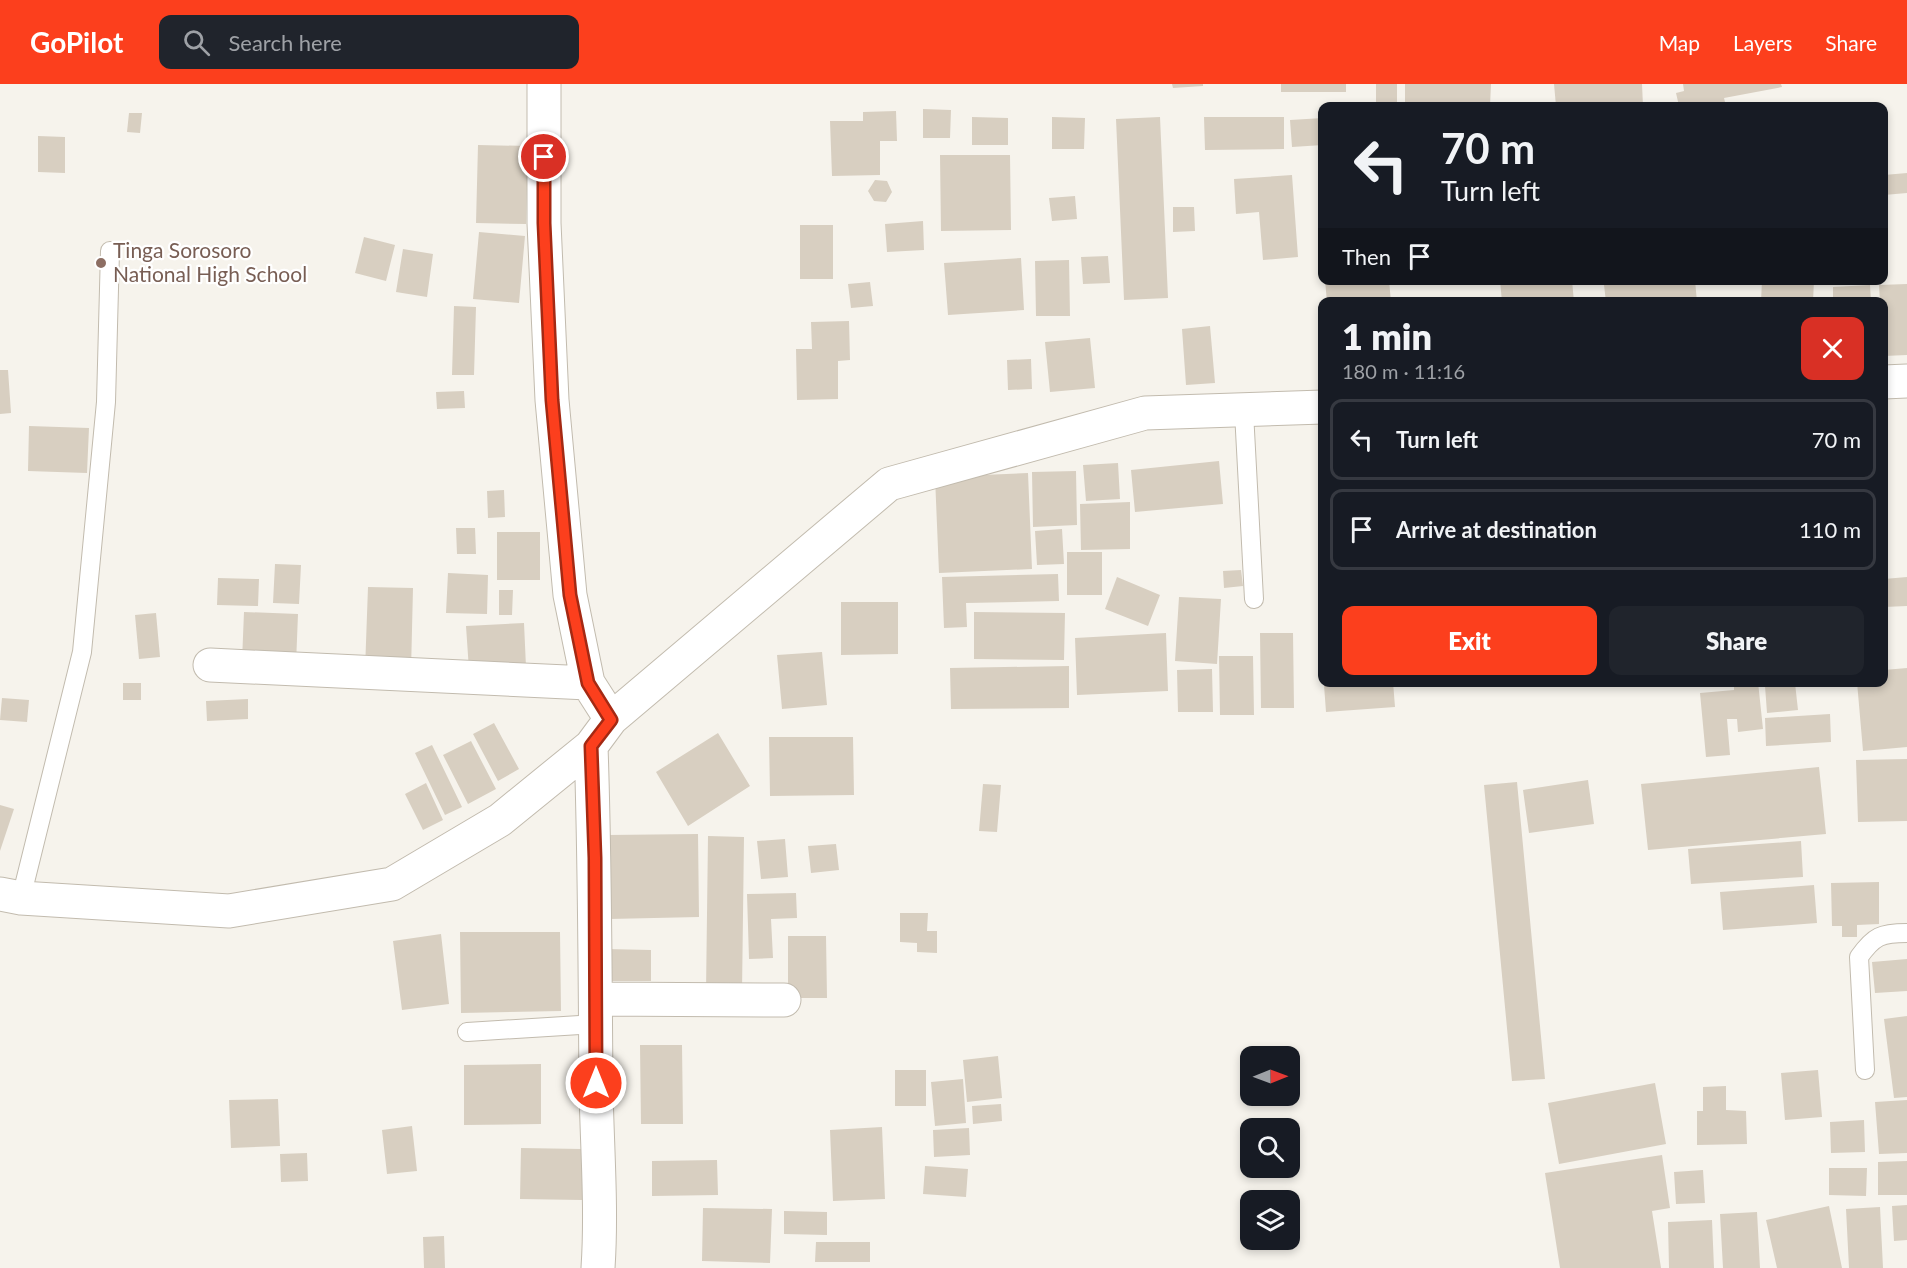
<!DOCTYPE html>
<html lang="en">
<head>
<meta charset="utf-8">
<style>
  :root { --surface:#171b24; --page:#20242c; --text:#f1f3f6; --muted:#9ea1a6; --line:#363941; --accent:#fc3f1d }
  body { margin:0; font-family:Lato,sans-serif; background:var(--page); color:var(--text); height:100vh; display:flex; flex-direction:column; font-size:22px; white-space:nowrap }
  * { box-sizing:border-box; margin:0 }
  p { font-size:20px; color:var(--muted) }
  .icon { flex:none; width:33px; height:33px; fill:none; stroke:currentColor; stroke-width:2; stroke-linecap:round; stroke-linejoin:round }
  .map { position:relative; flex:1; overflow:hidden }
  .details { position:absolute; left:1318px; top:213px; width:570px; height:390px; display:flex; flex-direction:column; background:var(--surface); border-radius:12px; box-shadow:0 3px 9px #0003 }
  .details>* { flex:none }
  .hud { position:absolute; left:1318px; top:18px; width:570px; height:183px; border-radius:12px; box-shadow:0 3px 9px #0003; background:#171b24; color:var(--text); overflow:hidden }
  .needle { width:39px; rotate:89deg }
  .buttons { position:absolute; left:1240px; top:962px; display:grid; gap:12px }
  .buttons a { display:grid; place-items:center; width:60px; height:60px; border-radius:12px; background:var(--surface); box-shadow:0 3px 9px #0003; font-size:30px }
  .pin { position:absolute; display:grid; place-items:center; width:51px; height:51px; color:#fff; margin:-26px; border:3px solid #fff; border-radius:50%; box-shadow:0 2px 6px #0007 }
  .me { position:absolute; width:66px; margin:-33px; rotate:0deg; stroke-linejoin:round; filter:drop-shadow(0 0 4px #0008) }
  .turn { display:flex; align-items:center; gap:21px; height:126px; padding:0 24px; font-size:27px }
  .turn .icon { width:78px; height:78px; stroke-width:2.5 }
  .turn b { display:block; font-size:42px; line-height:51px }
  .then { display:flex; align-items:center; height:57px; padding:0 24px; background:#0003; gap:12px; font-size:22px }
  .round { display:grid; place-items:center; flex:none; width:63px; height:63px; border-radius:12px; background:var(--page) }
  .overview { display:flex; align-items:center; justify-content:space-between; height:102px; padding:0 24px }
  h1 { font-size:36px; font-weight:800; line-height:45px }
  .action { display:flex; gap:12px; margin-top:auto; padding:12px 24px }
  .action a { flex:1; height:69px; border-radius:12px; background:var(--accent); color:#fff; font-size:24px; font-weight:800; line-height:69px; text-align:center }
  .action a+a { background:var(--page); color:var(--text) }
  ul { padding:0; list-style:none }
  li { display:flex; align-items:center; gap:18px; height:81px; margin:0 12px 9px; padding:0 12px; border:3px solid var(--line); border-radius:12px }
  li div { flex:1 }
  li b { display:block; font-size:22px }
  li em { font-style:normal }
  header { display:flex; align-items:center; gap:36px; box-sizing:border-box; height:84px; padding:0 30px; background:var(--accent); color:#fff }
  header strong { font-size:28px }
  nav { display:flex; gap:33px; margin-inline-start:auto; font-size:21px }
  .search { width:420px; height:54px; background:var(--page); display:flex; align-items:center; gap:15px; box-sizing:border-box; padding:0 21px; border-radius:12px; color:var(--muted); font-size:22px }
  .map>svg:first-child { display:block }
</style>
</head>
<body>
<header>
<strong>GoPilot</strong>
<div class="search"><svg class="icon" aria-label="search" viewBox="0 0 24 24"><circle cx="10" cy="10" r="6"/><path d="M15 15l6 6"/></svg>Search here</div>
<nav><a>Map</a><a>Layers</a><a>Share</a></nav>
</header>
<div class="map">
<svg width="1907" height="1184" viewBox="0 0 1907 1184">
  <rect width="100%" height="100%" fill="#f6f3ec"/>
  <!-- building -->
  <path fill="#d8cfc1" d="M1172,0H1203V2L1173,4Z
    M1281,0H1346V8H1281Z
    M1376,0H1397V20H1376Z
    M1405,0H1491L1490,22H1405Z
    M1554,0H1642L1643,22H1556Z
    M1683,0H1781L1782,3L1724,14L1726,22H1679L1676,9L1684,7Z
    M923,25L951,26L950,54H923Z
    M896,27L897,57H880V91L832,92L830,37H863V28Z
    M129,29H142L140,49L127,48Z
    M972,33L1008,34V61H972Z
    M1052,33L1085,34L1084,65H1052Z
    M1160,33L1168,214L1124,216L1116,35Z
    M1204,33H1284V65L1205,66Z
    M1323,34V61L1292,63L1290,36Z
    M38,52L65,53V89L38,88Z
    M478,61L528,62L526,140L476,139Z
    M940,71H1010L1011,146L941,147Z
    M1907,89V109L1884,111V91Z
    M1292,91L1298,173L1263,176L1259,128L1236,130L1234,95Z
    M875,96L887,97L892,108L886,118L874,117L868,107Z
    M1075,112L1077,135L1052,137L1049,114Z
    M1173,123H1194L1195,147L1173,148Z
    M1884,129H1886L1888,168H1884Z
    M923,137L924,166L887,168L885,140Z
    M800,141H833V195H800Z
    M479,148L525,152L519,219L473,215Z
    M364,153L395,161L386,197L355,189Z
    M403,165L433,170L427,213L396,208Z
    M1108,172L1110,199L1083,200L1081,173Z
    M1021,174L1024,226L948,231L944,179Z
    M1069,176L1070,232H1036L1035,177Z
    M1325,196H1389L1391,218H1327Z
    M1500,196H1572L1574,218H1502Z
    M1652,196H1695L1697,218H1606L1604,201Z
    M1762,196H1814L1813,218H1761Z
    M870,198L873,222L851,224L848,200Z
    M1907,200V271L1884,272V218H1880L1879,201Z
    M1870,201L1871,218H1833V203Z
    M454,222L476,223L474,291H452Z
    M849,237L850,276L838,277V315L797,316L796,265H812L811,238Z
    M1210,242L1215,299L1186,301L1182,245Z
    M1090,254L1095,304L1050,308L1045,258Z
    M1031,275L1032,305L1008,306L1007,276Z
    M0,286H8L11,329L0,330Z
    M464,307L465,324L437,325L436,308Z
    M29,342L89,344L87,389L28,387Z
    M1219,377L1223,420L1135,428L1131,386Z
    M1118,379L1120,415L1086,417L1083,381Z
    M1076,387L1077,441L1033,443L1032,388Z
    M1028,389L1032,485L939,489L935,393Z
    M504,406L505,433L488,434L487,407Z
    M1130,418V465L1081,466L1080,420Z
    M456,444H475L476,470H457Z
    M1062,445L1064,480L1037,481L1035,447Z
    M497,448H540V496H497Z
    M1067,468H1102V511H1067Z
    M275,480L301,481L299,520L273,519Z
    M1241,486L1243,502L1224,504L1223,487Z
    M448,489L488,491L487,530L446,529Z
    M1058,490L1059,517L966,519L967,543L944,544L942,493Z
    M1117,493L1160,511L1148,542L1105,525Z
    M1907,493V522L1884,523V495Z
    M218,494L259,495L258,522L217,521Z
    M368,503L413,504L411,587L365,586Z
    M499,506H513L512,531H499Z
    M1179,513L1221,515L1217,580L1175,577Z
    M841,518H898V570L841,571Z
    M244,528L298,530L296,580L242,577Z
    M974,528L1065,529L1064,576L974,575Z
    M156,529L160,573L139,575L135,531Z
    M524,539L526,583L469,586L466,542Z
    M1166,549L1168,607L1077,611L1075,554Z
    M1260,549H1293L1294,624H1261Z
    M822,568L827,621L782,625L777,571Z
    M1219,572H1253L1254,631H1220Z
    M1069,582V624L951,625L950,584Z
    M1907,584V663L1863,667L1857,598H1884V586Z
    M1212,585L1213,628H1178L1177,586Z
    M1368,598H1393L1395,623L1326,628L1324,601Z
    M1734,598H1758L1763,645L1738,648L1737,635H1727L1730,671L1706,673L1700,609L1734,606Z
    M123,599H141V616H123Z
    M1795,599L1798,626L1767,629L1765,602Z
    M2,614L29,616L27,638L0,636Z
    M248,615V635L207,637L206,617Z
    M1830,630L1831,658L1766,662L1765,634Z
    M494,639L519,685L498,697L473,650Z
    M718,649L750,702L688,742L656,688Z
    M769,653H853L854,711L770,712Z
    M471,657L496,705L468,720L443,671Z
    M432,661L462,723L445,731L415,669Z
    M1907,675V737L1858,738L1856,676Z
    M1819,683L1826,750L1648,766L1641,700Z
    M1588,696L1594,740L1529,749L1523,706Z
    M1517,698L1545,995L1512,997L1484,701Z
    M426,699L443,736L423,746L405,710Z
    M983,700L1001,701L997,748L979,747Z
    M0,721L14,725L0,767Z
    M698,750L699,833L609,835L608,751Z
    M708,752L744,753L742,908H706Z
    M785,755L788,793L761,795L757,757Z
    M1801,757L1803,793L1691,800L1688,765Z
    M836,760L839,786L811,789L808,762Z
    M1879,798V840L1857,841V853H1842V842H1832L1831,799Z
    M1814,801L1817,839L1723,846L1720,808Z
    M796,809L797,834L771,835L773,874L749,875L747,810Z
    M900,829H928L927,847H937V869L917,868V859L900,858Z
    M460,848H560L561,927L461,929Z
    M441,850L449,920L402,926L393,857Z
    M788,852H826L827,914H788Z
    M606,865L651,866V897H606Z
    M1907,875V907L1875,909L1872,878Z
    M1907,932V1013L1894,1014L1884,935Z
    M640,961H682L683,1040H641Z
    M998,972L1002,1014L967,1018L963,976Z
    M541,980V1040L464,1041V981Z
    M895,986H926V1022H895Z
    M1818,986L1822,1033L1785,1036L1781,989Z
    M963,995L966,1039L935,1042L931,998Z
    M1655,999L1666,1060L1559,1080L1548,1019Z
    M1726,1002V1026L1746,1027L1747,1060L1697,1061V1027H1703V1003Z
    M278,1015L280,1062L231,1064L229,1016Z
    M1907,1016V1069L1879,1070L1875,1018Z
    M1001,1020L1002,1037L973,1040L972,1022Z
    M1864,1036L1865,1068L1831,1069L1830,1038Z
    M412,1042L417,1087L387,1090L382,1046Z
    M882,1043L885,1115L833,1117L830,1046Z
    M969,1044L970,1071L934,1073L933,1046Z
    M521,1064L582,1065V1116L520,1115Z
    M307,1069L308,1097L281,1098L280,1070Z
    M1662,1071L1670,1124L1652,1127L1661,1184H1560L1545,1089Z
    M717,1076L718,1111L652,1112V1077Z
    M1907,1077V1111H1878V1078Z
    M925,1082L968,1085L966,1113L923,1110Z
    M1829,1084H1867L1866,1112L1829,1111Z
    M1703,1086L1705,1119L1676,1120L1674,1088Z
    M1907,1121V1156L1894,1157L1892,1122Z
    M1829,1122L1842,1184H1777L1766,1136Z
    M1880,1123L1883,1184H1849L1846,1125Z
    M703,1124L772,1125L770,1179L702,1177Z
    M784,1127L827,1128V1151L784,1150Z
    M1757,1128L1760,1184H1723L1720,1130Z
    M1712,1136L1714,1184H1669L1668,1138Z
    M444,1152L445,1184H424L423,1153Z
    M816,1158H870V1178H815Z"/>
  <g fill="none" stroke-linecap="round" stroke-linejoin="round">
    <defs>
      <path id="service" d="M1244,328L1254,515
        M21,814L82,568L106,318L110,167
        M467,948L596,940
        M1865,986L1859,873C1874,852 1881,849 1907,849"/>
      <path id="minor" d="M544,0V139L552,316L570,511L588,599L611,635
        M1884,298L1907,297
        M210,581L588,599
        M591,662C595,776 595,889 596,1003C597,1063 602,1123 598,1184
        M0,810L21,814L229,827L392,800L500,736L591,662L611,635L889,400L1145,329L1323,323
        M596,915L784,916"/>
    </defs>
    <!-- service casing -->
    <use href="#service" stroke="#c2bbae" stroke-width="20"/>
    <!-- minor casing -->
    <use href="#minor" stroke="#c2bbae" stroke-width="35"/>
    <!-- service -->
    <use href="#service" stroke="#fff" stroke-width="18"/>
    <!-- minor -->
    <use href="#minor" stroke="#fff" stroke-width="33"/>
  </g>
  <g fill="none" stroke-linecap="round" stroke-linejoin="round">
    <defs>
      <path id="route" d="M544,73V139L552,316L570,511L588,599L611,636L591,662L595,774L596,999"/>
    </defs>
    <!-- route casing -->
    <use href="#route" stroke="#a42913" stroke-width="15"/>
    <!-- route -->
    <use href="#route" stroke="#fc3f1d" stroke-width="10"/>
  </g>
  <!-- markers -->
  <circle fill="#8d6e63" stroke="#fff" stroke-width="2" cx="101" cy="179" r="6"/>
  <g text-anchor="middle" stroke-width="4.5" stroke-linejoin="round" paint-order="stroke">
    <!-- education labels -->
    <g font-size="21" fill="#785e54" stroke="#fff" text-anchor="start">
      <text x="113" y="174">Tinga Sorosoro<tspan x="113" dy="24">National High School</tspan></text>
    </g>
  </g>
</svg>
<div class="buttons">
<a><svg class="needle" viewBox="-14 -14 28 28"><path d="M0-13l5 13h-10z" fill="#e53935"/><path d="M0 13l5-13h-10z" fill="#9ea1a6"/></svg></a>
<a><svg class="icon" aria-label="search" viewBox="0 0 24 24"><circle cx="10" cy="10" r="6"/><path d="M15 15l6 6"/></svg></a>
<a><svg class="icon" aria-label="layers" viewBox="0 0 24 24"><path d="M12 4l9 5-9 5-9-5zM3 14l9 5 9-5"/></svg></a>
</div>
<div class="pin" style="left:544px;top:73px;background:#d93025"><svg class="icon" aria-label="arrive" viewBox="0 0 24 24"><path d="M6 21V4h12l-3 4 3 4H6"/></svg></div>
<svg class="me" style="left:596px;top:999px" viewBox="-20 -20 40 40"><circle r="17" fill="#fc3f1d" stroke="#fff" stroke-width="3"/><path d="M0-11L8 9 0 5-8 9z" fill="#fff"/></svg>
<div class="hud">
<div class="turn"><svg class="icon" aria-label="left" viewBox="0 0 24 24"><path d="M17 20v-9H6M10 6l-5 5 5 5"/></svg><div><b>70 m</b>Turn left</div></div>
<div class="then">Then<svg class="icon" aria-label="arrive" viewBox="0 0 24 24"><path d="M6 21V4h12l-3 4 3 4H6"/></svg></div>
</div>
<section class="details">
<div class="overview"><div><h1>1 min</h1><p>180 m · 11:16</p></div><a class="round" style="background:#d93025;color:#fff"><svg class="icon" aria-label="close" viewBox="0 0 24 24"><path d="M6 6l12 12M18 6L6 18"/></svg></a></div>
<ul>
<li><svg class="icon" aria-label="left" viewBox="0 0 24 24"><path d="M17 20v-9H6M10 6l-5 5 5 5"/></svg><div><b>Turn left</b></div><em>70 m</em></li>
<li><svg class="icon" aria-label="arrive" viewBox="0 0 24 24"><path d="M6 21V4h12l-3 4 3 4H6"/></svg><div><b>Arrive at destination</b></div><em>110 m</em></li>
</ul>
<div class="action"><a>Exit</a><a>Share</a></div>
</section>
</div>
</body>
</html>
